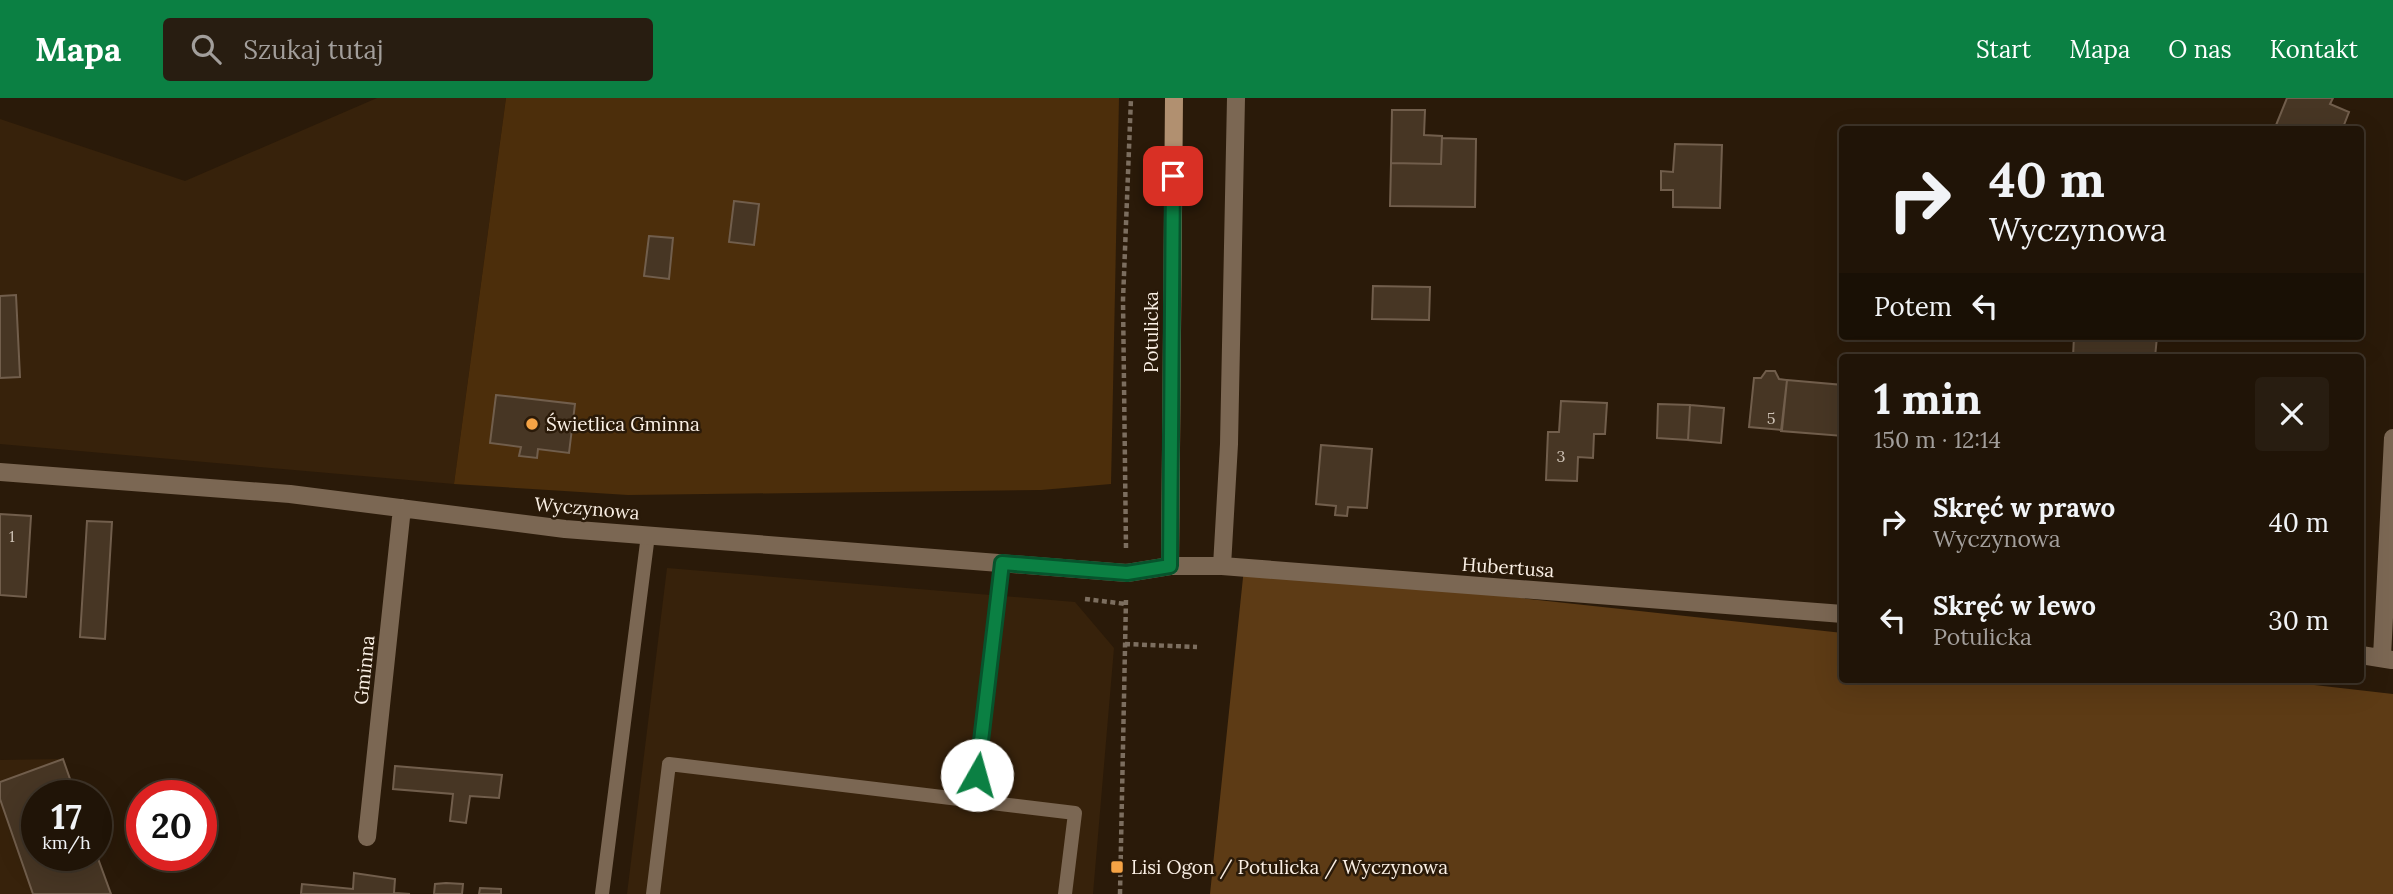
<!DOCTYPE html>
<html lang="pl">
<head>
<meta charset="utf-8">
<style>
  :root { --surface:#201407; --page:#281d11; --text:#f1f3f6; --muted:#a29e9b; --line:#3d3328; --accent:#0b8043 }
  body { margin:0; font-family:Lora,serif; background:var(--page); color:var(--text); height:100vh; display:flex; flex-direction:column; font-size:26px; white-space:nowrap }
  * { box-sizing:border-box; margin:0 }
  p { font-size:23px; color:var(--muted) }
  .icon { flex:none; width:38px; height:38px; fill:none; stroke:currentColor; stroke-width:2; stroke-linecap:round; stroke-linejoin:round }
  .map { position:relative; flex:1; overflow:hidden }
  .side { position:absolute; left:1839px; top:256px; width:525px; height:329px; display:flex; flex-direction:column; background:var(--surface); border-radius:7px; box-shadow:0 7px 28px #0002,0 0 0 2px var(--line) }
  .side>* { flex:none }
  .top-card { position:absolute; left:1839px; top:28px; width:525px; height:214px; border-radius:7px; box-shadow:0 7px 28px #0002,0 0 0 2px var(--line); background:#201407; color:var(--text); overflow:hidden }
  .speed { position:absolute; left:21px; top:682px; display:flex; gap:14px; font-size:35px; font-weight:700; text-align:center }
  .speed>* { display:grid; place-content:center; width:91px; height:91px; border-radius:50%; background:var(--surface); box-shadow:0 7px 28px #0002,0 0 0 2px var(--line); line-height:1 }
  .speed small { font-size:18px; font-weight:400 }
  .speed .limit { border:10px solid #d22; background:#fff; color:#111 }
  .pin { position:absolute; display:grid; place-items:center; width:60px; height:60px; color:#fff; margin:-30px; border-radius:14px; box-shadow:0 4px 10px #0006 }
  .me { position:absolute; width:77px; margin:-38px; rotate:7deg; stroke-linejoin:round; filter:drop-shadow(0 0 5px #0008) }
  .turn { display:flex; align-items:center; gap:24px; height:147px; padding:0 35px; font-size:32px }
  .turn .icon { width:91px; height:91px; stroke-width:2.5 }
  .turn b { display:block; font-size:49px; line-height:60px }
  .then { display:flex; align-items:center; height:66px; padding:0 35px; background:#0003; gap:14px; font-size:26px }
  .round { display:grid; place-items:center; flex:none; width:74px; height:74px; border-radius:7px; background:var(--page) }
  .overview { display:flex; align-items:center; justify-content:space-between; height:119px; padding:0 35px }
  h1 { font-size:42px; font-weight:700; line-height:52px }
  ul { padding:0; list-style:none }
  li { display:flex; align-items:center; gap:21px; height:98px; padding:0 35px }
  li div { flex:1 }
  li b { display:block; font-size:26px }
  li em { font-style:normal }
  header { display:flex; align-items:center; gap:42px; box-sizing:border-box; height:98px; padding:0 35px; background:var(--accent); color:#fff }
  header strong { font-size:33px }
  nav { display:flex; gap:38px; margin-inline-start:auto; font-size:24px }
  .search { width:490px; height:63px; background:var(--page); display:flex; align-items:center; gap:18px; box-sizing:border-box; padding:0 24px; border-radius:7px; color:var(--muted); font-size:26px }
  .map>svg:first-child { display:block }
</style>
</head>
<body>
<header>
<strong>Mapa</strong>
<div class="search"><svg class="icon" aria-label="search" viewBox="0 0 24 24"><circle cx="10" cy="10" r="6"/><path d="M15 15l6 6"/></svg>Szukaj tutaj</div>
<nav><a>Start</a><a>Mapa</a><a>O nas</a><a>Kontakt</a></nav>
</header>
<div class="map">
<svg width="2393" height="796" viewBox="0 0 2393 796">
  <rect width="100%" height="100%" fill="#2a1a09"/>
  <!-- built -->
  <path fill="#37220b" d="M377,0H506L454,386L0,346V21L185,83Z
    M667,470L1075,504L1114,550L1093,796H627Z
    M63,661L76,698H37V758L96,755L111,796H0V662Z"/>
  <!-- green -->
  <path fill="#4c2e0b" d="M506,0H1119L1111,386L1041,392L628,397L454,386Z"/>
  <!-- forest -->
  <path fill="#5d3b15" d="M1244,470L1843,535V581H2262L2393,596V796H1210Z"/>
  <!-- building -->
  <path fill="#473624" stroke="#715e4c" stroke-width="2" d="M2287,0H2333L2330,6L2349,14L2342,32H2274Z
    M1392,12H1425L1424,37L1442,38L1441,66L1391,65Z
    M1442,40L1476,41L1475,109L1390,108L1391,65L1441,66Z
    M1675,46L1722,47L1720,110L1673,109V92H1661V73L1673,74Z
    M734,103L759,106L754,147L729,144Z
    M649,138L673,140L669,181L644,178Z
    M1373,188L1430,189L1429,222L1372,221Z
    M16,197L20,279L0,280V198Z
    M2074,238L2157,239L2155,259H2073Z
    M1766,273H1775L1779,281L1787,282L1782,332L1749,329L1754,280H1761Z
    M1787,282L1843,287V338L1781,333Z
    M496,297L575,306L569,355L538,351L537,360L519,358L521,349L490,345Z
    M1561,303L1607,305L1605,336H1594L1593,360L1578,359L1577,383L1546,382L1548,334H1559Z
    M1658,306L1690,307L1688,342L1657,340Z
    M1690,307L1724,310L1721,345L1688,342Z
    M1321,347L1372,351L1367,410L1348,409L1347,418L1335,417L1336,408L1316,406Z
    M0,416L31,418L26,499L0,497Z
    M87,423L112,424L105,541L80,539Z
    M63,661L76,698H37V758L96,755L111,796H33L0,701V684Z
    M395,668L502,677L499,700L470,698L466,725L450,723L453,696L393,691Z
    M354,775L395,781L394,795L410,796H301L302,786L353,791Z
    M446,785L463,786L462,796H434L435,786Z
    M480,790L501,791V796H479Z"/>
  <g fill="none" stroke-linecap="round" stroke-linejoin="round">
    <!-- path -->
    <path stroke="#7c6e5f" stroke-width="4.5" stroke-dasharray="5 3.5" stroke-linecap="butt" d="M1126,450L1123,202L1131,0
      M1085,501L1126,506
      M1125,546L1197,549
      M1120,796L1126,501"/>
    <!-- lane -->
    <path stroke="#7b6753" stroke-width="14" d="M974,703L1002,465
      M602,796L648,437
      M653,796L669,666L1075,715L1065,796"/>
    <!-- street -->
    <path stroke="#7b6753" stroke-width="18" d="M0,374L290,396L565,431L1127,475L1170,468H1222L1843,516
      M1222,468L1229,346L1236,0
      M2361,557L2392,562
      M2382,559L2393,340
      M367,739L402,410"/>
    <!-- secondary -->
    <path stroke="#b19070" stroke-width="18" d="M1170,468L1174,0"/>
  </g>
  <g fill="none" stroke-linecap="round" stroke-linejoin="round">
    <defs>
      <path id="route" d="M977,677L1002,465L1127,475L1170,468L1173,78"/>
    </defs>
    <!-- route casing -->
    <use href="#route" stroke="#07532c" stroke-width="18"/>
    <!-- route -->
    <use href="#route" stroke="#0b8043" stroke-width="12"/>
  </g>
  <!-- markers -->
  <g fill="#f5a345" stroke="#2a1a09" stroke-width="2.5">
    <circle cx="532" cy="326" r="7"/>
    <rect x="1110" y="762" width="14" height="14" rx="3.5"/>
  </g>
  <g text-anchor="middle" stroke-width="5" stroke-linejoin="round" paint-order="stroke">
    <!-- number labels -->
    <g font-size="16" fill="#cdc1b4">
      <text x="1771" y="326">5</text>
      <text x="1561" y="364">3</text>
      <text x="12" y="444">1</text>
    </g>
    <!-- street labels -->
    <g font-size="19" fill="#faefe4" stroke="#2a1a09">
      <text transform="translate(1151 234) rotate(-90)" y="7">Potulicka</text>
      <text transform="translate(587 410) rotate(5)" y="7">Wyczynowa</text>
      <text transform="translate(1508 469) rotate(4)" y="7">Hubertusa</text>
      <text transform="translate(364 572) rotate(-84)" y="7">Gminna</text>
    </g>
    <!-- poi labels -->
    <g font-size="19" fill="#faefe4" stroke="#2a1a09" text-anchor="start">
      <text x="546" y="333">Świetlica Gminna</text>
      <text x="1131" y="776">Lisi Ogon / Potulicka / Wyczynowa</text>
    </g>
  </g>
</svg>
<div class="speed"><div>17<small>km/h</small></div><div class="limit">20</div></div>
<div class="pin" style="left:1173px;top:78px;background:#d93025"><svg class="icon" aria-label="arrive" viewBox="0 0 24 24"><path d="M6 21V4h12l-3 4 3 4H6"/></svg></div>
<svg class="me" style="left:977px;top:677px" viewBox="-20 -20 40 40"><circle r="19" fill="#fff"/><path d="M0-13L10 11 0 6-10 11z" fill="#0b8043"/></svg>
<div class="top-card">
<div class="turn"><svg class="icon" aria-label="right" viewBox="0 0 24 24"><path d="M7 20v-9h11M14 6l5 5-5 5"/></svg><div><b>40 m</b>Wyczynowa</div></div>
<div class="then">Potem<svg class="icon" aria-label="left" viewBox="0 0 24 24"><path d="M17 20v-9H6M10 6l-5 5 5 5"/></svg></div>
</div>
<section class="side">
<div class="overview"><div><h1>1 min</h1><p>150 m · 12:14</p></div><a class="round"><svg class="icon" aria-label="close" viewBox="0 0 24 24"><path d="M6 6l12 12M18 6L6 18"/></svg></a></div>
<ul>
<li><svg class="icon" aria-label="right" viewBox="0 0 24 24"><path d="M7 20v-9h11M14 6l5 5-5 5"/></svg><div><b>Skręć w prawo</b><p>Wyczynowa</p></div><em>40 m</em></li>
<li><svg class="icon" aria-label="left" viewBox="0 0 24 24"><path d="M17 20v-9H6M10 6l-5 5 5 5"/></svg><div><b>Skręć w lewo</b><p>Potulicka</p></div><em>30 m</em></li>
</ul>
</section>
</div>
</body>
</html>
